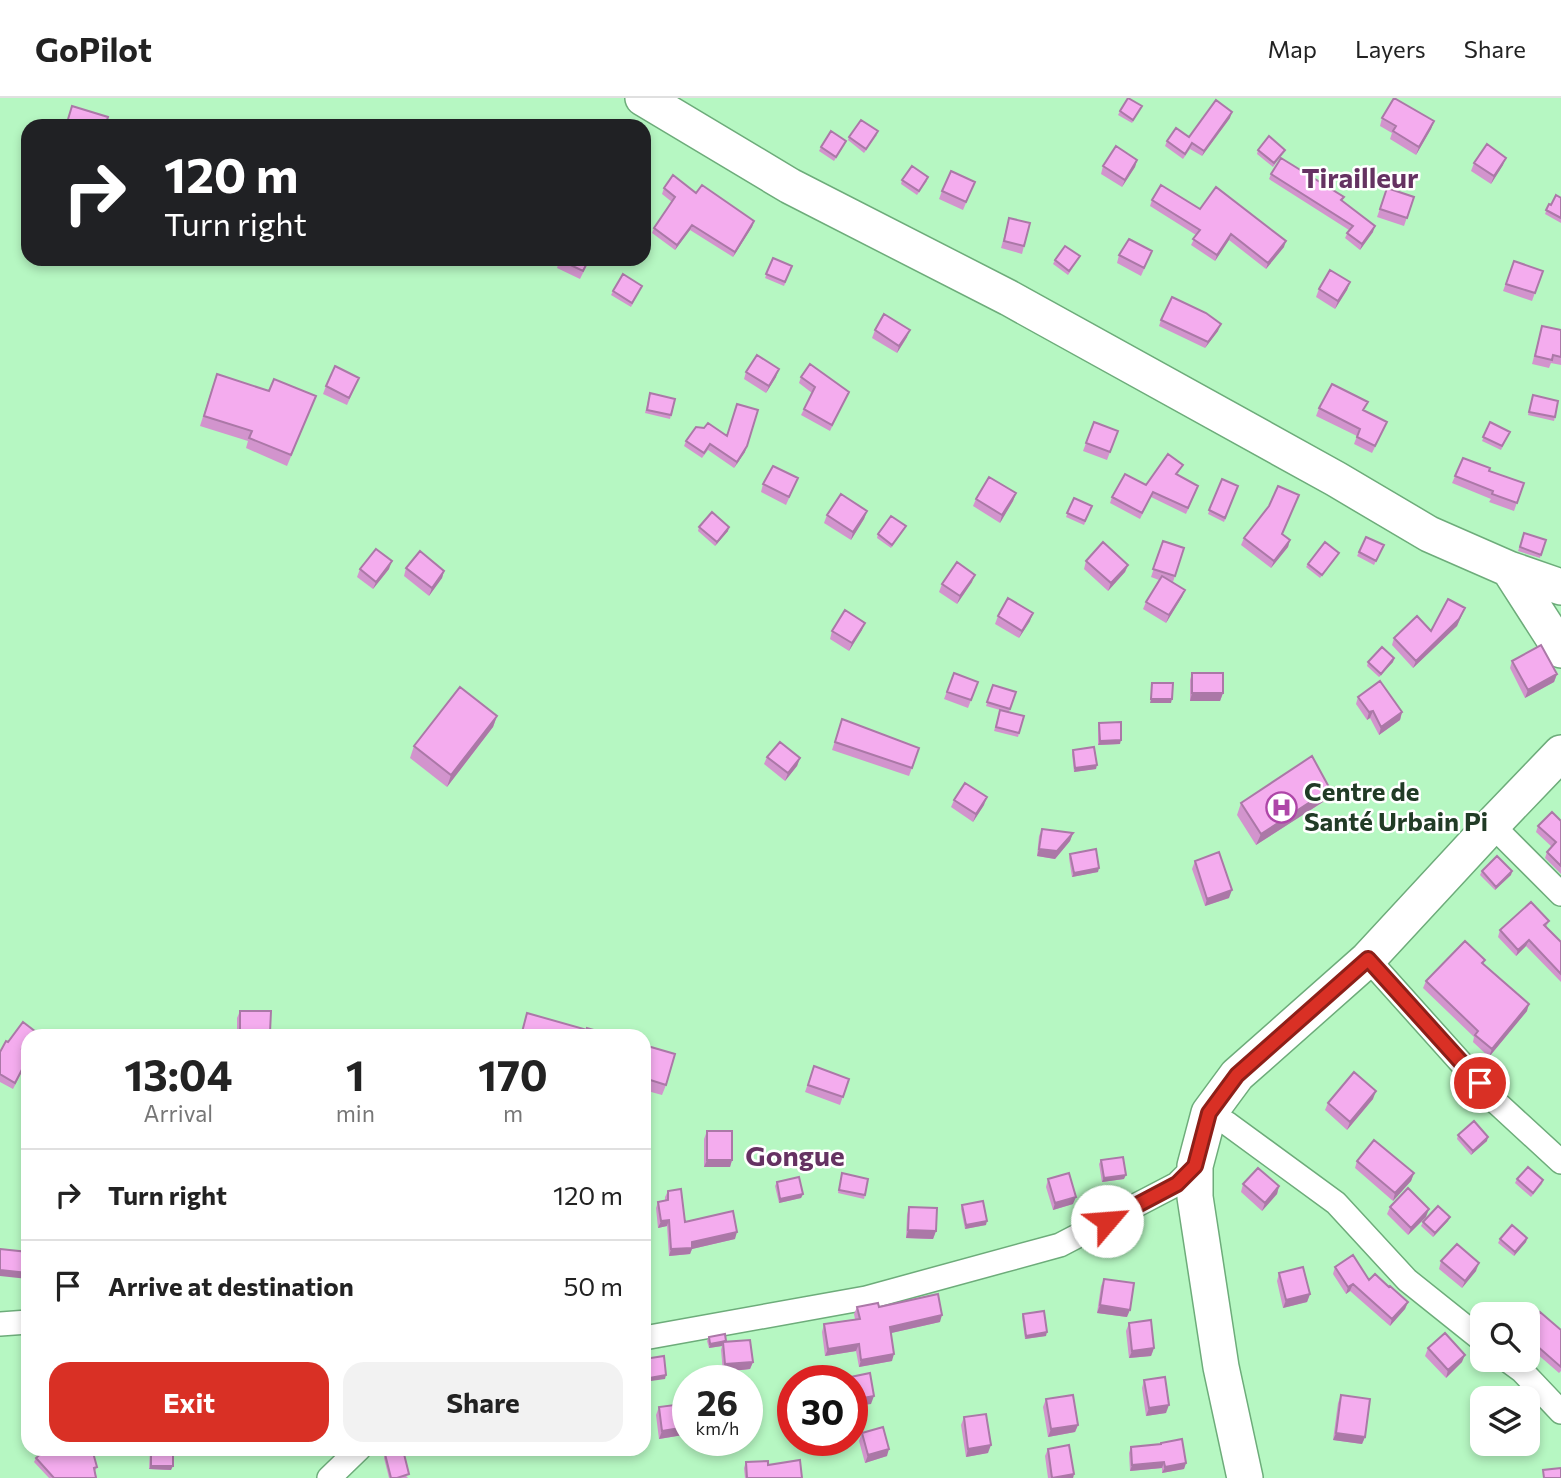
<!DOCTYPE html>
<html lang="en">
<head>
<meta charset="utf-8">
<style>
  :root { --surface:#fff; --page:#f2f2f2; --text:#222; --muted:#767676; --line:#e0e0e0; --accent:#d93025 }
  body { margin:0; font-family:Commissioner,sans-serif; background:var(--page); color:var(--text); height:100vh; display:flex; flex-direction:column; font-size:26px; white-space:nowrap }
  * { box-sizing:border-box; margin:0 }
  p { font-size:23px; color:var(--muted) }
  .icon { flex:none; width:38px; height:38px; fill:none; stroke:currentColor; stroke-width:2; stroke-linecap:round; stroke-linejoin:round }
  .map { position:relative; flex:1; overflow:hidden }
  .drawer { position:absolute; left:21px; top:931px; width:630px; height:427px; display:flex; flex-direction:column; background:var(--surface); border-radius:21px; box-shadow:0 4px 10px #0003 }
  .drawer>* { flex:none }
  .banner { position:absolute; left:21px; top:21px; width:630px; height:147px; border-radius:21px; box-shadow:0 4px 10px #0003; background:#202124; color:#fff; overflow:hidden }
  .fabs { position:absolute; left:1470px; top:1204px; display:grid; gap:14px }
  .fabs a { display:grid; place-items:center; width:70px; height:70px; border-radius:14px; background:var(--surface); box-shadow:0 4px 10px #0003; font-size:35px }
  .speed { position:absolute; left:672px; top:1267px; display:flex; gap:14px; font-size:35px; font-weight:700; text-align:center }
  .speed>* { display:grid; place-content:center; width:91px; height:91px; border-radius:50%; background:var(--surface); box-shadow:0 4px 10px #0003; line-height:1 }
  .speed small { font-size:18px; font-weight:400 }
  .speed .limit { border:10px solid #d22; background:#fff; color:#111 }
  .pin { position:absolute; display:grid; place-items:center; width:60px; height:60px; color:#fff; margin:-30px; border:4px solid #fff; border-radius:50%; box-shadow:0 2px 7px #0007 }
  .me { position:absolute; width:77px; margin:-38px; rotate:63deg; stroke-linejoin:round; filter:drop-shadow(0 0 5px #0008) }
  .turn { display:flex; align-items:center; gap:24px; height:147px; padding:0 28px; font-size:32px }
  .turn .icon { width:91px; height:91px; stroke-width:2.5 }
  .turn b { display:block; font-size:49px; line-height:60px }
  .eta { display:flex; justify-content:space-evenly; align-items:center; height:119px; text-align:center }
  .eta b { font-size:42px; font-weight:700; line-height:49px }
  .action { display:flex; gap:14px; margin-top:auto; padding:14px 28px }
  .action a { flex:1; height:80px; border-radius:21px; background:var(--accent); color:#fff; font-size:28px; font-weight:700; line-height:80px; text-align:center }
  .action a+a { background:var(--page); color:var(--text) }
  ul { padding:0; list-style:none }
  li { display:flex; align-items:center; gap:21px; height:91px; padding:0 28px; border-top:2px solid var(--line) }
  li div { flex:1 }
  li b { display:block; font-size:26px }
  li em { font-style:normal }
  header { display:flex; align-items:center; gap:42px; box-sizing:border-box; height:98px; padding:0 35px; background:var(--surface); border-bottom:2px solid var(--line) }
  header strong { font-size:33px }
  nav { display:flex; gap:38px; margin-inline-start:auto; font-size:24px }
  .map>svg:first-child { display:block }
</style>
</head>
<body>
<header>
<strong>GoPilot</strong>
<nav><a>Map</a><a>Layers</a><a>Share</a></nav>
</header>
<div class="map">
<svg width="1561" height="1380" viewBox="0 0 1561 1380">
  <rect width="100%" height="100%" fill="#b6f7c2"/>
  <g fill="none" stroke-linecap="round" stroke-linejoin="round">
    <defs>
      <path id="street" d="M1492,727L1561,796
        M1368,861L1498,1006L1561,1064
        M1209,1015L1228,1026L1336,1105L1407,1182L1482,1242
        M0,1226L28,1224
        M644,1240L866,1200L1060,1147L1177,1086L1195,1068
        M1507,1262L1522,1273L1561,1314
        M329,1380L359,1351"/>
      <path id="primary" d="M643,0L790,88L1009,200L1336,381L1429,436L1509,471L1561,489
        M1509,471L1561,552
        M1245,1380L1221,1269L1195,1099V1068L1209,1015L1237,977L1368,861L1492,727L1561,655"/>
    </defs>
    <!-- street casing -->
    <use href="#street" stroke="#6dac7a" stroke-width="26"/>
    <!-- primary casing -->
    <use href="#primary" stroke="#6dac7a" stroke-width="38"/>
    <!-- street -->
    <use href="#street" stroke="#fff" stroke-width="23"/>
    <!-- primary -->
    <use href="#primary" stroke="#fff" stroke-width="35"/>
  </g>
  <!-- wall -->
  <path fill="#d294cd" d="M1140,12L1132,25L1118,17L1120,13Z
    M1230,20L1202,58L1190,51L1183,61L1165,48L1167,43L1189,39Z
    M1382,20L1434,23L1431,31L1416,57L1390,41L1392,35L1380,28Z
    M877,37L864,55L848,42L849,39Z
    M845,46L834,63L819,53L821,49Z
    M1258,52H1285L1283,55L1273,69L1257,56Z
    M1137,62L1135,69L1122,89L1101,76L1103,68Z
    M1474,65L1503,67L1491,86L1471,73Z
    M1271,76L1344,99L1342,103L1373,134L1360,152L1345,140L1349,132L1269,81Z
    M902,82L927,83L917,97L901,86Z
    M975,84L963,112L939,101L942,93Z
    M664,90L696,95L754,123L752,129L733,159L690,132L675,152L652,135L654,130L672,104L662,96Z
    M1387,90L1414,99L1404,128L1377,119Z
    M1561,100V125L1545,116L1549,106L1551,107Z
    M1152,102L1200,111L1284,149L1266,171L1229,142L1215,163L1191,147L1196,137L1150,108Z
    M1009,120L1024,148L1022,156L1001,150Z
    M1152,153L1141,178L1117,165L1119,157Z
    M1080,158L1078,162L1068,177L1053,166L1055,162Z
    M773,160L792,168L784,188L765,180Z
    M560,161H590L580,181L557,170Z
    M1514,163L1543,173L1532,203L1503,193Z
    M1350,184L1347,192L1335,211L1316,199L1319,191Z
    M642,188L631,209L611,197L613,193Z
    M1161,222L1218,233L1205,250L1159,228Z
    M1542,228L1561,232V267L1551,265L1549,270L1532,266Z
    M875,232L907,239L897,255L872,240Z
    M746,274L776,279L766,295L744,281Z
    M801,279L846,300L830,333L801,317L812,295L799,285Z
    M213,287L312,308L287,368L246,350L248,343L200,328Z
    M356,287L347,307L323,296L326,288Z
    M649,299L671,317L670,321L645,315Z
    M1532,301L1555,319L1554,323L1528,317Z
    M1319,310L1364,313L1384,331L1372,355L1354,346L1357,338L1316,318Z
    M1094,324L1118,333L1107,362L1083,353Z
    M1490,324L1510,334L1501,352L1482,343Z
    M696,329L745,354L734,370L708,352L702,360L684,348L686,343Z
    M1463,360L1489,373L1524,385L1514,413L1489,404L1491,401L1452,385Z
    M1183,367L1177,377L1196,394L1186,416L1151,399L1140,421L1110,405L1112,399L1146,387Z
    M798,380L786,407L761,394L763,386Z
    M1222,381L1238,388L1224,424L1208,416Z
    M1016,395L1013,403L1000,425L973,408L976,401Z
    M1074,400L1092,408L1084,427L1066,419Z
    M1269,408L1283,436L1290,442L1288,449L1271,470L1241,447L1244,440Z
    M867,413L864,421L851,442L824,425L827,417Z
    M906,428L904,432L891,450L877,440L878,436Z
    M699,429L728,433L715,448L698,433Z
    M1524,435L1546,442L1540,460L1518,453Z
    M1366,439L1384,447L1374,467L1357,458Z
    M1163,443L1184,450L1173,484L1185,492L1182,499L1166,525L1143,511L1146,504L1159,482L1151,479Z
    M1339,455L1337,459L1320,480L1306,469L1308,466Z
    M1086,463L1128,467L1125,474L1108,493L1084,471Z
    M406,470L444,473L442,480L429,498L404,478Z
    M360,471H389L373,491L357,479Z
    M972,484L957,506L939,494L942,486Z
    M1465,510L1457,528L1413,570L1392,547L1394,540L1431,533Z
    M998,518L1030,523L1019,540L995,526Z
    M862,532L849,553L830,541L832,533Z
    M1394,560L1393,564L1379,579L1367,568L1368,564Z
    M1512,563L1557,576L1554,584L1525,600L1510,570Z
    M954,575L978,584L968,610L944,601Z
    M1192,575L1223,595L1220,603H1190V582Z
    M993,587L1016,594L1009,614L1024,618L1018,639L994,633L1000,612L986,608Z
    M1358,599L1402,614L1400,622L1379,637L1370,620L1367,622L1356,606Z
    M497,618L493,629L447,689L410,660L414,648Z
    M842,621L912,670L909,678L832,652Z
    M1099,625L1120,646L1098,647V629Z
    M1073,652L1096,671L1074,674L1072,656Z
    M767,659L800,660L797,668L785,683L764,666Z
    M954,702L984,707L973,724L951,709Z
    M1326,702L1256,747L1237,717L1241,705Z
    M1561,723V776L1545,760L1547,754L1552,749L1536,734L1538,728Z
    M1042,731L1073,735L1070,743L1055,761L1037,758L1039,738Z
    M1070,756L1098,774L1072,779L1069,760Z
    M1195,763L1229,800L1205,808L1192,771Z
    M1482,773H1512L1511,777L1495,792L1480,777Z
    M1549,823L1546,829L1561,844V884L1526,848L1516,858L1498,839L1500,832Z
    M1485,862L1483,866L1527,913L1489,959L1473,944L1474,939L1423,890L1426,883Z
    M240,913L270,934L269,938H237V920Z
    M644,947L666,987L662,997L644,992Z
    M24,952L28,954V962L13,991L0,984V954Z
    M814,968L849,981L840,1007L805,994Z
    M1373,1001L1347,1032L1325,1012L1328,1005Z
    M707,1033L732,1062L730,1069H704V1041Z
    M1458,1037L1487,1043L1471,1057L1457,1041Z
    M1101,1062L1124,1081L1102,1084L1099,1066Z
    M1357,1063L1414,1075L1411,1083L1393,1103L1355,1070Z
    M842,1075L865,1097L864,1101L838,1095Z
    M1048,1081L1073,1106L1053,1112L1046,1089Z
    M1517,1081L1543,1082L1542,1086L1531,1099L1515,1085Z
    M777,1084L803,1096L801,1100L779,1105L775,1088Z
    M1243,1086L1279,1088L1277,1096L1262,1113L1241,1094Z
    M668,1093L685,1124L735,1141L692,1151L690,1156L669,1158L667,1128L658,1130L656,1110L658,1104L665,1103V1099Z
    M962,1107L986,1127L965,1131L961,1111Z
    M909,1109L936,1133L933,1141L906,1140L907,1117Z
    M1390,1109L1426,1119L1408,1137L1387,1116Z
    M1448,1123L1433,1139L1421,1128L1423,1124Z
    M1527,1140L1526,1144L1514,1158L1498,1145L1500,1141Z
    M1441,1163L1476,1173L1462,1190L1439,1171Z
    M1335,1169L1389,1189L1408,1204L1405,1211L1390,1228L1350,1193L1346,1196L1333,1176Z
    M1279,1175L1310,1196L1307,1204L1283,1210L1277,1183Z
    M1104,1181L1127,1219L1097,1215L1101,1188Z
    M857,1209H879L940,1224L891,1235L892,1263L859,1269L856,1253L825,1258L822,1234L824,1226L855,1221L854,1216Z
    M1023,1216L1046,1238L1025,1241L1022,1219Z
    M1129,1225L1154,1250L1151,1258L1129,1260L1126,1233Z
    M1528,1228L1561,1232V1273L1559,1275L1528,1248Z
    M709,1239L726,1244L753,1264L750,1271L723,1274L721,1252L722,1248L709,1250L707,1243Z
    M1428,1250L1462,1264L1446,1280L1425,1258Z
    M1144,1282L1166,1315L1146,1318L1142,1290Z
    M1341,1297L1365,1339L1362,1346L1333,1342L1338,1305Z
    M1046,1301L1078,1327L1075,1334L1048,1339L1043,1309Z
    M659,1309L683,1337L659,1341L656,1317Z
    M964,1319L988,1355L966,1359L961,1327Z
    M862,1335L887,1358L865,1365L859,1343Z
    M1161,1345L1186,1365L1184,1371L1162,1375V1370L1130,1373L1129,1355L1131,1349L1160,1346Z
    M150,1351H173L171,1372L149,1371Z
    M1048,1351L1074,1376L1073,1380H1048L1045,1358Z
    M385,1356L408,1380H389L384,1360Z
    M36,1360L97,1369L95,1373L97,1380H49L34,1364Z
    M746,1364L802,1380H745L744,1370Z"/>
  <!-- shaded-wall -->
  <path fill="#ab78a7" d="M1232,14L1230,20L1202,58L1204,53Z
    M1434,23L1431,31L1416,57L1419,49Z
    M1506,60L1503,67L1491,86L1494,78Z
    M1137,62L1135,69L1122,89L1125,82Z
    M754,123L752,129L733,159L735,154Z
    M692,127L690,132L675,152L677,147Z
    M1375,128L1373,134L1360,152L1362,146Z
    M1231,136L1229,142L1215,163L1217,157Z
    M1286,143L1284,149L1266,171L1268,165Z
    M1350,184L1347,192L1335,211L1338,203Z
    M1221,226L1218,233L1205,250L1208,244Z
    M910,232L907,239L897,255L899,248Z
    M779,271L776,279L766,295L769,288Z
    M747,348L745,354L734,370L737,364Z
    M1016,395L1013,403L1000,425L1002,417Z
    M867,413L864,421L851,442L853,434Z
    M729,429L728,433L715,448L717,444Z
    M1290,442L1288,449L1271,470L1274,463Z
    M392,463L389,471L373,491L376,484Z
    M1128,467L1125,474L1108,493L1111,485Z
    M444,473L442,480L429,498L432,490Z
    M975,477L972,484L957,506L960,498Z
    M1185,492L1182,499L1166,525L1169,517Z
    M1465,510L1457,528L1413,570L1416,563Z
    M1033,515L1030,523L1019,540L1022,533Z
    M865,525L862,532L849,553L852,545Z
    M1394,560L1393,564L1379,579L1381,576Z
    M1557,576L1554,584L1525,600L1528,592Z
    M1192,595H1223L1220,603H1190Z
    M1151,601H1172L1171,605H1150Z
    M1373,613L1370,620L1367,622L1369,614Z
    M1402,614L1400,622L1379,637L1381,629Z
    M497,618L493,629L447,689L451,677Z
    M1121,642L1120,646L1098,647L1100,643Z
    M800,660L797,668L785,683L788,675Z
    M1097,667L1096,671L1074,674L1075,670Z
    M1330,691L1326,702L1256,747L1261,736Z
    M987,699L984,707L973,724L976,716Z
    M1073,735L1070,743L1055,761L1037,758L1039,751Z
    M1099,770L1098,774L1072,779L1074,775Z
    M1512,773L1511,777L1495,792L1496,789Z
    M1232,792L1229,800L1205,808L1207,801Z
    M1529,842L1526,848L1516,858L1518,852Z
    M1529,906L1527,913L1489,959L1492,951Z
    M240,934H270L269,938H238Z
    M1376,993L1373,1001L1347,1032L1350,1024Z
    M1488,1039L1487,1043L1471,1057L1473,1053Z
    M707,1062H732L730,1069H704Z
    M1414,1075L1411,1083L1393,1103L1395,1095Z
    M1126,1077L1124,1081L1102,1084L1104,1080Z
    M1279,1088L1277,1096L1262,1113L1265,1105Z
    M803,1096L801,1100L779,1105L780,1101Z
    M1076,1099L1073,1106L1053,1112L1055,1105Z
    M1429,1111L1426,1119L1408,1137L1411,1130Z
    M1450,1119L1448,1123L1433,1139L1435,1135Z
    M669,1122L667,1128L658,1130L661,1123Z
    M987,1123L986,1127L965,1131L966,1127Z
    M908,1132L936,1133L933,1141L906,1140Z
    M737,1134L735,1141L692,1151L690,1156L669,1158L671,1151L692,1144Z
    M1527,1140L1526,1144L1514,1158L1515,1154Z
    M1479,1165L1476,1173L1462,1190L1465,1183Z
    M0,1172L28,1175V1181L0,1178Z
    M1353,1186L1350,1193L1346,1196L1348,1189Z
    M1310,1196L1307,1204L1283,1210L1286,1202Z
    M1408,1204L1405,1211L1390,1228L1392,1221Z
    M1100,1207L1130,1212L1127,1219L1097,1215Z
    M942,1217L940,1224L887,1236L890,1229Z
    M1047,1234L1046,1238L1025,1241L1026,1238Z
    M723,1244L722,1248L709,1250L710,1246Z
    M859,1246L856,1253L825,1258L828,1251Z
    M1154,1250L1151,1258L1129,1260L1132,1253Z
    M894,1256L892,1263L859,1269L861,1262Z
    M1465,1257L1462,1264L1446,1280L1448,1272Z
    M753,1264L750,1271L723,1274L725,1266Z
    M666,1277L665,1281L644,1284V1281Z
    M874,1298L871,1306L852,1309V1302Z
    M1169,1307L1166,1315L1146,1318L1149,1310Z
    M757,1318L755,1322L747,1323V1319Z
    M1078,1327L1075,1334L1048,1339L1051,1331Z
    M686,1329L683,1337L659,1341L662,1333Z
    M1336,1335L1365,1339L1362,1346L1333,1342Z
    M991,1347L988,1355L966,1359L968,1351Z
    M889,1351L887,1358L865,1365L868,1357Z
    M1164,1364L1162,1370L1130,1373L1132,1367Z
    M1186,1365L1184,1371L1162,1375L1165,1369Z
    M151,1368H173L171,1372L149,1371Z
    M1074,1376L1073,1380H1052Z"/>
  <!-- building -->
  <path fill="#f4acee" stroke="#ab78a7" stroke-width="2" d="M1128,0L1142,8L1133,22L1120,13Z
    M1394,0L1434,23L1419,49L1393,33L1396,28L1382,20Z
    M1216,2L1232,14L1204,53L1192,45L1185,56L1167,43L1176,30L1189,39Z
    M72,8L108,19L105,28H66Z
    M861,22L878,33L866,51L849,39Z
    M831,33L846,43L836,59L821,49Z
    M1269,38L1285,52L1274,65L1258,52Z
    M1487,46L1506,60L1494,78L1474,65Z
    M1116,48L1137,62L1125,82L1103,68Z
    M1281,60L1344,99L1341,102L1375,128L1362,146L1347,135L1353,128L1271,76Z
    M912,68L928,79L919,93L902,82Z
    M951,73L975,84L966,104L942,93Z
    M673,77L696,95L702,87L754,123L735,154L692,127L677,147L654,130L675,99L664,90Z
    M1161,87L1200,111L1216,89L1286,143L1268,165L1231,136L1217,157L1193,141L1200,132L1152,102Z
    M1387,90L1414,99L1407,120L1380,111Z
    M1556,97L1561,100V120L1546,112L1549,106L1551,107Z
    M1009,120L1030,125L1024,148L1004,143Z
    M1129,141L1152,153L1144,170L1119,157Z
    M1065,148L1080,158L1069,173L1055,162Z
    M773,160L792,168L785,184L766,176Z
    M560,161H589L583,173L560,162Z
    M1514,163L1543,173L1535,195L1506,186Z
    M1330,172L1350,184L1338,203L1319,191Z
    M623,176L642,188L632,205L613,193Z
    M1172,199L1206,215L1221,226L1208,244L1161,222Z
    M884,216L910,232L899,248L875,232Z
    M1542,228L1561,232V259L1553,257L1552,262L1535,258Z
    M757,257L779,271L769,288L746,274Z
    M810,266L849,294L832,327L804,311L815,289L801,279Z
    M335,268L359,280L349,300L326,288Z
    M217,276L269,293L274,281L316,298L291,357L249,340L252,333L204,318Z
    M1332,286L1368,304L1363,312L1387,324L1375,348L1357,339L1360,331L1319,310Z
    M650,295L675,301L671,317L647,312Z
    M1533,297L1558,303L1555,319L1529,314Z
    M737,306L758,312L747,348L737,364L710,346L704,355L686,343L696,329L704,330L708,325L727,338Z
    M1094,324L1118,333L1110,354L1086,345Z
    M1490,324L1510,334L1502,348L1483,339Z
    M1168,356L1183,367L1176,376L1198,388L1188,410L1153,394L1142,415L1112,399L1125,376L1146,387Z
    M1463,360L1490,370L1489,373L1524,385L1517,405L1492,396L1493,393L1455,378Z
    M773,368L798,380L789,399L763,386Z
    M989,379L1016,395L1002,417L976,401Z
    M1222,381L1238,388L1225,420L1209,412Z
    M1278,388L1299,397L1282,436L1290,442L1274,463L1244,440L1269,408Z
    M841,396L867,413L853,434L827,417Z
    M1074,400L1092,408L1085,423L1067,415Z
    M712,414L729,429L717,444L699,429Z
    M891,418L906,428L892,447L878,436Z
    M1524,435L1546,442L1541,457L1520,449Z
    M1366,439L1384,447L1376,463L1359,454Z
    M1163,443L1184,450L1175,478L1153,471Z
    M1103,444L1128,467L1111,485L1086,463Z
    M1325,444L1339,455L1322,477L1308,466Z
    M376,451L392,463L376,484L360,471Z
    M420,453L444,473L432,490L406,470Z
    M957,464L975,477L960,498L942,486Z
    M1162,478L1185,492L1169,517L1146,504Z
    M1008,500L1033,515L1022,533L998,518Z
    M1448,501L1465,510L1459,521L1416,563L1394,540L1417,518L1431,533Z
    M845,512L865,525L852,545L832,533Z
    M1541,547L1557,576L1528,592L1512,563Z
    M1382,549L1394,560L1381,576L1368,564Z
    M954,575L978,584L971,602L947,594Z
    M1192,575H1223V595H1192Z
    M1380,583L1402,614L1381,629L1373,613L1369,614L1358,599Z
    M1152,585H1173L1172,601H1151Z
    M993,587L1016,594L1010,611L987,604Z
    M460,589L497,618L451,677L414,648Z
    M1000,612L1024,618L1019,635L996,629Z
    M842,621L919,650L912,670L835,644Z
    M1121,624V642L1100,643L1099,625Z
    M780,644L800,660L788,675L767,659Z
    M1094,649L1097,667L1075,670L1073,652Z
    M1312,658L1330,691L1261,736L1241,705Z
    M965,685L987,699L976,716L954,702Z
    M1552,714L1561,723V768L1547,754L1556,744L1538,728Z
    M1042,731L1073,735L1057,753L1039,751Z
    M1096,751L1099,770L1074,775L1070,756Z
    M1219,754L1232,792L1207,801L1195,763Z
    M1497,758L1512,773L1496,789L1482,773Z
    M1531,804L1549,823L1544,827L1561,844V876L1529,842L1518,852L1500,832Z
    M1465,843L1485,862L1482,865L1529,906L1492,951L1475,937L1478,933L1426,883Z
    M240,913H271L270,934H240Z
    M527,915L587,932V930L615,938H521Z
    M23,924L36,934L33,938H28V944L22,951L28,954V960L15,985L0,976V954L6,943L8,944Z
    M644,947L675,956L666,987L644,980Z
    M814,968L849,981L843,999L808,987Z
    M1354,974L1376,993L1350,1024L1328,1005Z
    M1474,1023L1488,1039L1473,1053L1458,1037Z
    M707,1033H732V1062H707Z
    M1374,1042L1414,1075L1395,1095L1357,1063Z
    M1123,1059L1126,1077L1104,1080L1101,1062Z
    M1528,1069L1543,1082L1533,1095L1517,1081Z
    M1258,1070L1279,1088L1265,1105L1243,1086Z
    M842,1075L868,1081L865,1097L839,1092Z
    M1069,1075L1076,1099L1055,1105L1048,1081Z
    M799,1079L803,1096L780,1101L777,1084Z
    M1408,1090L1429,1111L1411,1130L1390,1109Z
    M681,1091L685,1124L733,1113L737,1134L692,1144V1150L671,1151L669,1122L661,1123L658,1104L668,1102V1093Z
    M983,1103L987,1123L966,1127L962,1107Z
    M1438,1108L1450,1119L1435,1135L1423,1124Z
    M909,1109L937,1110L936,1133L908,1132Z
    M1512,1127L1527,1140L1515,1154L1500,1141Z
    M1457,1146L1479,1165L1465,1183L1441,1163Z
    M0,1151L28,1154V1175L0,1172Z
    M1353,1157L1369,1182L1375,1176L1389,1189L1390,1188L1408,1204L1392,1221L1353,1186L1348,1189L1335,1169Z
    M1303,1169L1310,1196L1286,1202L1279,1175Z
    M1104,1181L1134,1185L1130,1212L1100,1207Z
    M938,1196L942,1217L890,1229L894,1256L861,1262L859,1246L828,1251L824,1226L860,1221L857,1209L878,1205L879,1209Z
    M1044,1213L1047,1234L1026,1238L1023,1216Z
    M1540,1214L1561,1232V1269L1528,1240V1228Z
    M1151,1222L1154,1250L1132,1253L1129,1225Z
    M1445,1235L1465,1257L1448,1272L1428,1250Z
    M725,1236L726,1243L710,1246L709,1239Z
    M750,1242L753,1264L725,1266L723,1244Z
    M664,1258L666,1277L644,1281V1261Z
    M870,1275L874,1298L852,1302V1283H842L841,1281Z
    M1165,1279L1169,1307L1149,1310L1144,1282Z
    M1073,1297L1078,1327L1051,1331L1046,1301Z
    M1341,1297L1370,1301L1365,1339L1336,1335Z
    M754,1300L757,1318L747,1319V1301Z
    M682,1306L686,1329L662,1333L659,1309Z
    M986,1316L991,1347L968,1351L964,1319Z
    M883,1329L889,1351L868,1357L862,1335Z
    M1182,1341L1186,1365L1165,1369L1164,1364L1132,1367L1131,1349L1161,1346V1345Z
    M1069,1347L1074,1376L1052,1380L1048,1351Z
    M46,1351H92L97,1369L94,1370L96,1380H54L36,1360Z
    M151,1351H173V1368H151Z
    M403,1352L409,1376L397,1380H391L385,1356Z
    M800,1362L802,1380H747L746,1364L768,1363V1367Z
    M1561,1370V1380H1544L1543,1372Z"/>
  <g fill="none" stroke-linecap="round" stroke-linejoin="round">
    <defs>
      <path id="route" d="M1107,1123L1177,1086L1195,1068L1209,1015L1237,977L1368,861L1480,985"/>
    </defs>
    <!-- route casing -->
    <use href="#route" stroke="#8d1f18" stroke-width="18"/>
    <!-- route -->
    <use href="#route" stroke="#d93025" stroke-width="12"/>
  </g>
  <!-- icons -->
  <defs>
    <symbol id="hospital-ring" viewBox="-11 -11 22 22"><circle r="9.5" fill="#fff" stroke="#ae46a8" stroke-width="1.5"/><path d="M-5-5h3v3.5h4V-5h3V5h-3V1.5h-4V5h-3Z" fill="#ae46a8"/></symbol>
  </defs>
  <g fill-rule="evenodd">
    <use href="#hospital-ring" x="1264" y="692" width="35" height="35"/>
  </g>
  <g text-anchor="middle" stroke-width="5" stroke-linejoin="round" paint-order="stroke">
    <!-- poi labels -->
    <g font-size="26" font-weight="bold" fill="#213b26" stroke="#fff" text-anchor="start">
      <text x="1304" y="703">Centre de<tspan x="1304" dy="30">Santé Urbain Pi</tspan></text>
    </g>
    <!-- neighbourhood labels -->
    <g font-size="28" font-weight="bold" fill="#653262" stroke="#fff">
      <text x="1360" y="90">Tirailleur</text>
      <text x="795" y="1068">Gongue</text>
    </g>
  </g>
</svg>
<div class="fabs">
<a><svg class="icon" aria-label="search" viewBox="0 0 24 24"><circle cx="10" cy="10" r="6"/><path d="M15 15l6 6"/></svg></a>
<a><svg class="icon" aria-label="layers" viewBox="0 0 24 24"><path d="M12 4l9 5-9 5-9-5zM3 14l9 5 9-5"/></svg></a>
</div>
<div class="speed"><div>26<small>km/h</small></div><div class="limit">30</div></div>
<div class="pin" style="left:1480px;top:985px;background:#d93025"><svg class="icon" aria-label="arrive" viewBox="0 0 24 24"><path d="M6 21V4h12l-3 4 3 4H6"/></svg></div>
<svg class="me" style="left:1107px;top:1123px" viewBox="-20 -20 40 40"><circle r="19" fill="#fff"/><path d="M0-13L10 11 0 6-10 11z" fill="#d93025"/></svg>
<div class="banner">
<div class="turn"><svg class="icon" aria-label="right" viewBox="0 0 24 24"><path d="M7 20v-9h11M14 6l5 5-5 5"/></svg><div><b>120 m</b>Turn right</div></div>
</div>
<section class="drawer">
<div class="eta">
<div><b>13:04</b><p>Arrival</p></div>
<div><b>1</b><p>min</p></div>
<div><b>170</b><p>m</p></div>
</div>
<ul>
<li><svg class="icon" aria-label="right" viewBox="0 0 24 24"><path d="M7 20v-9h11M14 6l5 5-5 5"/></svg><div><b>Turn right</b></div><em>120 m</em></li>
<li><svg class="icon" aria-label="arrive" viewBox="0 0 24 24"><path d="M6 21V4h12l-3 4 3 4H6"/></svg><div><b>Arrive at destination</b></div><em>50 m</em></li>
</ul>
<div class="action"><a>Exit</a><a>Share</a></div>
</section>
</div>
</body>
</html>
